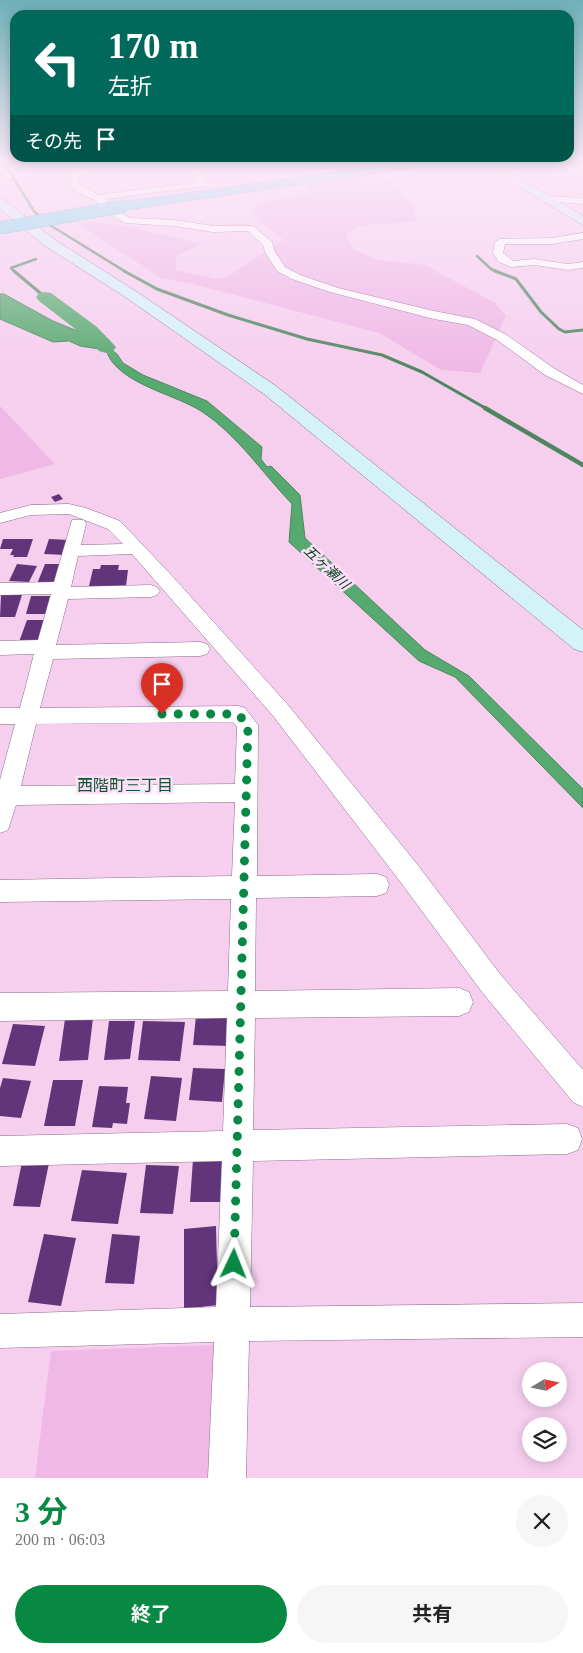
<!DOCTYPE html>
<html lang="ja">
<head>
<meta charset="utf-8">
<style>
  :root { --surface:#fff; --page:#f6f6f6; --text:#222; --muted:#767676; --accent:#078843 }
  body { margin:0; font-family:"Times New Roman","Noto Sans JP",serif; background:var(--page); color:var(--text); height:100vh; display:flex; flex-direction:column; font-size:19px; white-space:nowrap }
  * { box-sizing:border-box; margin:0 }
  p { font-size:16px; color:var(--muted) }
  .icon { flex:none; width:28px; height:28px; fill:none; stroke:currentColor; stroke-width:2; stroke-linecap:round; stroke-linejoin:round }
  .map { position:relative; height:1478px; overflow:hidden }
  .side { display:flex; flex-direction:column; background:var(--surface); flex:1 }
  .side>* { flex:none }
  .hud { position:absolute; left:10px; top:10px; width:564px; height:152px; border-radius:15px; box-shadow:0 2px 12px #0003; background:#00695c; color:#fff; overflow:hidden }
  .needle { width:32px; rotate:80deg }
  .buttons { position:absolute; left:522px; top:1362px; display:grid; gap:10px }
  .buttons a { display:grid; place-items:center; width:45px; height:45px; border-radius:50%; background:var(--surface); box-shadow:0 2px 12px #0003; font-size:25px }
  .pin { position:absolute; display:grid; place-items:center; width:42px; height:42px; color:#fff; margin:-51px -21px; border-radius:50% 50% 50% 0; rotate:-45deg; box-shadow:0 0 5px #0007 }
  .pin .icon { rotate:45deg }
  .me { position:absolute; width:55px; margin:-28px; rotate:2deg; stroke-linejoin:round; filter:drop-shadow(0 0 4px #0008) }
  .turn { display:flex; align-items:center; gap:18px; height:105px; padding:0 15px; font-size:22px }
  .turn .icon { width:65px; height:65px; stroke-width:2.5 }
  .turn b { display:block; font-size:35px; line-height:42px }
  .then { display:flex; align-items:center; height:48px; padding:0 15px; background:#0003; gap:10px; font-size:19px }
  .round { display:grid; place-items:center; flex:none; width:52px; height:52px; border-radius:26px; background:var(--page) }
  .headline { display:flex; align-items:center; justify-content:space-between; height:85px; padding:0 15px }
  h1 { font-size:30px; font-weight:700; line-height:38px; color:var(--accent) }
  .primary-button { display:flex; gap:10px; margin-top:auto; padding:10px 15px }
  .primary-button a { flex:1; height:58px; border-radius:30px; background:var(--accent); color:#fff; font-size:20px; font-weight:700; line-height:58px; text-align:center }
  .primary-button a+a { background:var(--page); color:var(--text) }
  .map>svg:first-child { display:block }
</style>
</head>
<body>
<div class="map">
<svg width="583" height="1478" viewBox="0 0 583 1478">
  <rect width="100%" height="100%" fill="#f6cfef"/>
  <!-- green -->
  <path fill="#efb8e7" d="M291,164H368L389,180L412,204L416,221L358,226L345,235L355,250L379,260L425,265L495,303L506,316L480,373L441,370L379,333L193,284L161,278L76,222C118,221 161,235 201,244L176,256V270L216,279L228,276L284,240L260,222L253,209L258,202L311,193Z
    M0,406L55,464L0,479Z
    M214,1345L209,1478H35L51,1351Z"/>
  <!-- water -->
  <path fill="#57aa6f" stroke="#4f855f" d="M0,294H4L53,321L85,334L108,347L117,354L123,363L143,375L207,401L262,447L261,459L267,467L271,466L300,495L305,538L425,650L469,676L583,789V808L455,677L419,661L289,542L292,504C262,473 238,435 201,411C175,395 134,387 114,364C110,360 108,355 106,350L80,346L69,341L53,342L0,319Z"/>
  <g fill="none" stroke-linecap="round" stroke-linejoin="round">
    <!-- stream-far2 -->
    <path stroke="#4f855f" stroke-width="2.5" d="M1,164L9,170
      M9,171L34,211L45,222L126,272
      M477,256L491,269L498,272
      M15,272L11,268L36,259"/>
    <!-- stream-far1 -->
    <path stroke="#4f855f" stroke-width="3" d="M14,271L45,297
      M124,271L157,289L228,315L307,339L382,355L422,372L487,409
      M495,271L516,279L541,312L559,329L565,332L583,330"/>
    <!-- stream -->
    <path stroke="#4f855f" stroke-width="4.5" d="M485,408L583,465"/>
    <!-- river -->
    <path fill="#57aa6f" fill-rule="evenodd" d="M45,292L51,293L97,327L116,347L113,351L106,353L99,351L83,335L39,301L36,297L39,293Z"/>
  </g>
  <!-- building -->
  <path fill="#62357b" d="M59,494L63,499L55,502L51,497Z
    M3,539H33L27,557H13L14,555H10L13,549H0Z
    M49,539L70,540L65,555L44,554Z
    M17,564L37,566L29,582L9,581Z
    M45,564H64L56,585L37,584Z
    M101,565H119L118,570H128L126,586H89L93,569H100Z
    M1,595H22L15,617H0Z
    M31,596H52L47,614H26Z
    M27,620H46L39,643L19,642Z
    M196,1016H232L230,1046L193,1045Z
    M93,1018L88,1060L59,1061L65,1019Z
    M109,1021H135L130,1059L104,1060Z
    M143,1021L185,1022L180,1061L138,1060Z
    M13,1024L45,1026L35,1066L2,1064Z
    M193,1068L225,1069L222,1102L189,1100Z
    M151,1076L182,1078L176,1121L144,1119Z
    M3,1078L31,1081L21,1118L0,1116V1088Z
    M53,1080H83L75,1126H44Z
    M99,1086L128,1087L126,1103H130L127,1124L113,1123L112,1128L92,1127Z
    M193,1159H224L222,1202H190Z
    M22,1162L49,1163L40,1207L13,1206Z
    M146,1165L179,1166L173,1214L140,1213Z
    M82,1170L127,1173L118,1224L71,1221Z
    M216,1226L218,1305L184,1309V1229Z
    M44,1234L76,1238L61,1306L28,1302Z
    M112,1234L140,1236L134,1284L105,1283Z"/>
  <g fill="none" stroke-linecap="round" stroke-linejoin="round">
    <defs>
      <path id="street" d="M94,164H105L80,177L78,183L99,195L197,182L189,164H197L206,184L205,186L105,199L116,210L130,218L175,220L213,226H253L272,242L275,252L285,267L300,275L338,288L434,311L475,319L505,334L555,369L583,385V394L545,375L497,340L468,325L434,319L330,292L292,279L277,271L265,252L263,245L248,231L213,232L175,226L125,223L110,214L95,200L77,192L69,184L73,174Z
        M0,165L12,176V180H6L0,173Z
        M547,196L583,198V204L544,201V197Z
        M583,233V239L552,244H505L503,253L513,261L534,259L568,264L583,262V268L568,270L534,265L511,267L499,262L493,253L495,242L500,239L552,238Z
        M69,504L86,508L120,521L174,578L288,705L417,864L500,974L583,1070V1107L573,1102L482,992L399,880L274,717L132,554L78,556L71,587L151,585L157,587L160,591L157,595L151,597L68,599L56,645L200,642L207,644L210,649L207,654L200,656L53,659L40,708L238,706L245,708L258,725L257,876L377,874L386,877L389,885L386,893L377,896L256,898L255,991L459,988L469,992L473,1002L469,1012L459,1016L255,1018L253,1130L567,1124L578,1128L582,1139L578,1150L567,1154L253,1161L250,1307L583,1303V1337L249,1341L246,1478H208L214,1342L0,1348V1314L216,1307L222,1161L0,1166V1136L223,1131L227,1018L0,1021V993L228,991L231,899L0,902V880L232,876L235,802L16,805L8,830L0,833V780L15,724H0V708H20L34,654L0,655V641L38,640L51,594L0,595V583L54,582L72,520H84L86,524L81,545L123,544L108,529L69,514L31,515L0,523V513L31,505ZM233,722L237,727L235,784L21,786L36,724Z"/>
      <path id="secondary" d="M489,165H497L583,216V225L489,169L488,167Z
        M0,199L4,200L55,240L134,290L276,386L583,630V652L574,649L264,394L124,296L45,246L0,209Z"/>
      <path id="highway" d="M394,164H422L417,167L125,210L119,206L125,202Z"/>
    </defs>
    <!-- street casing -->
    <use href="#street" stroke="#8e6b89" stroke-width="1"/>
    <!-- secondary casing -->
    <use href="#secondary" stroke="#8e6b89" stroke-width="1"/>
    <!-- highway casing -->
    <use href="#highway" stroke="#5e9cad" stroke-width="1"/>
    <!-- street -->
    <use href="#street" fill="#fff" fill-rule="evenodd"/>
    <!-- secondary -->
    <use href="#secondary" fill="#d4f3f9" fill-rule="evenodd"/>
    <!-- highway -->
    <use href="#highway" fill="#6fd7eb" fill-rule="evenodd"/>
    <defs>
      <path id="highway-bridge" d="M0,228L125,206"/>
    </defs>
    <!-- highway-bridge casing -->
    <use href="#highway-bridge" stroke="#5e9cad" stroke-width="13" stroke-linecap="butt"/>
    <!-- highway-bridge -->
    <use href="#highway-bridge" stroke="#6fd7eb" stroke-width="12"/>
  </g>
  <!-- sky -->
  <linearGradient id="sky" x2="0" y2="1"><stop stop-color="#6eb0b8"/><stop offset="0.44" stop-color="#fbe9f8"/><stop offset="1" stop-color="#fbe9f8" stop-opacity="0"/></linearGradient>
  <rect width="583" height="371" fill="url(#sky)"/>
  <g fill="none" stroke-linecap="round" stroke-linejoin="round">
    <!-- route -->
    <path stroke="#078843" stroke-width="9" stroke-dasharray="0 16.2" d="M162,714H238L248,725L234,1264"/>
  </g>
  <g text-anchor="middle" stroke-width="5" stroke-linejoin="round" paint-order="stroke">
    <!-- far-water labels -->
    <g font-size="14" font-style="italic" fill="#00421c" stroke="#fedff9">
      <text transform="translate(327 567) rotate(43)" y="5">五ヶ瀬川</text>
    </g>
    <!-- neighbourhood labels -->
    <g font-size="16" fill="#0d572b" stroke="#fedff9">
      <text x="125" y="791">西階町三丁目</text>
    </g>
  </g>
</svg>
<div class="buttons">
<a><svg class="needle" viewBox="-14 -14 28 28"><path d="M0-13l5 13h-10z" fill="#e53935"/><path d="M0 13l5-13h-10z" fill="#767676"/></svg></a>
<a><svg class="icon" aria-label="layers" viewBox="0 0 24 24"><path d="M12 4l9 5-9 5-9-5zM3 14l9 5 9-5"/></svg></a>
</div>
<div class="pin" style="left:162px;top:714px;background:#d93025"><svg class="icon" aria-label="arrive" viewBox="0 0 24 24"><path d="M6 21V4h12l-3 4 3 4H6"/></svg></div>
<svg class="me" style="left:234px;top:1264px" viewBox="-20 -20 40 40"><path d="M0-17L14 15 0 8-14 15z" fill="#078843" stroke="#fff" stroke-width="4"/></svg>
<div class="hud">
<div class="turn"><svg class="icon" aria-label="left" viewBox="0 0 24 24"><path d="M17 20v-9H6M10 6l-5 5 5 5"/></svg><div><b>170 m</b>左折</div></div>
<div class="then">その先<svg class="icon" aria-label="arrive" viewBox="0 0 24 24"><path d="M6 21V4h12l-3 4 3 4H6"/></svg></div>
</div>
</div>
<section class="side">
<div class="headline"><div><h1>3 分</h1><p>200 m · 06:03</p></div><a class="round"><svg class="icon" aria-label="close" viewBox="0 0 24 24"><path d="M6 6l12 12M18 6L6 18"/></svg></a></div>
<div class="primary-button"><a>終了</a><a>共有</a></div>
</section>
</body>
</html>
